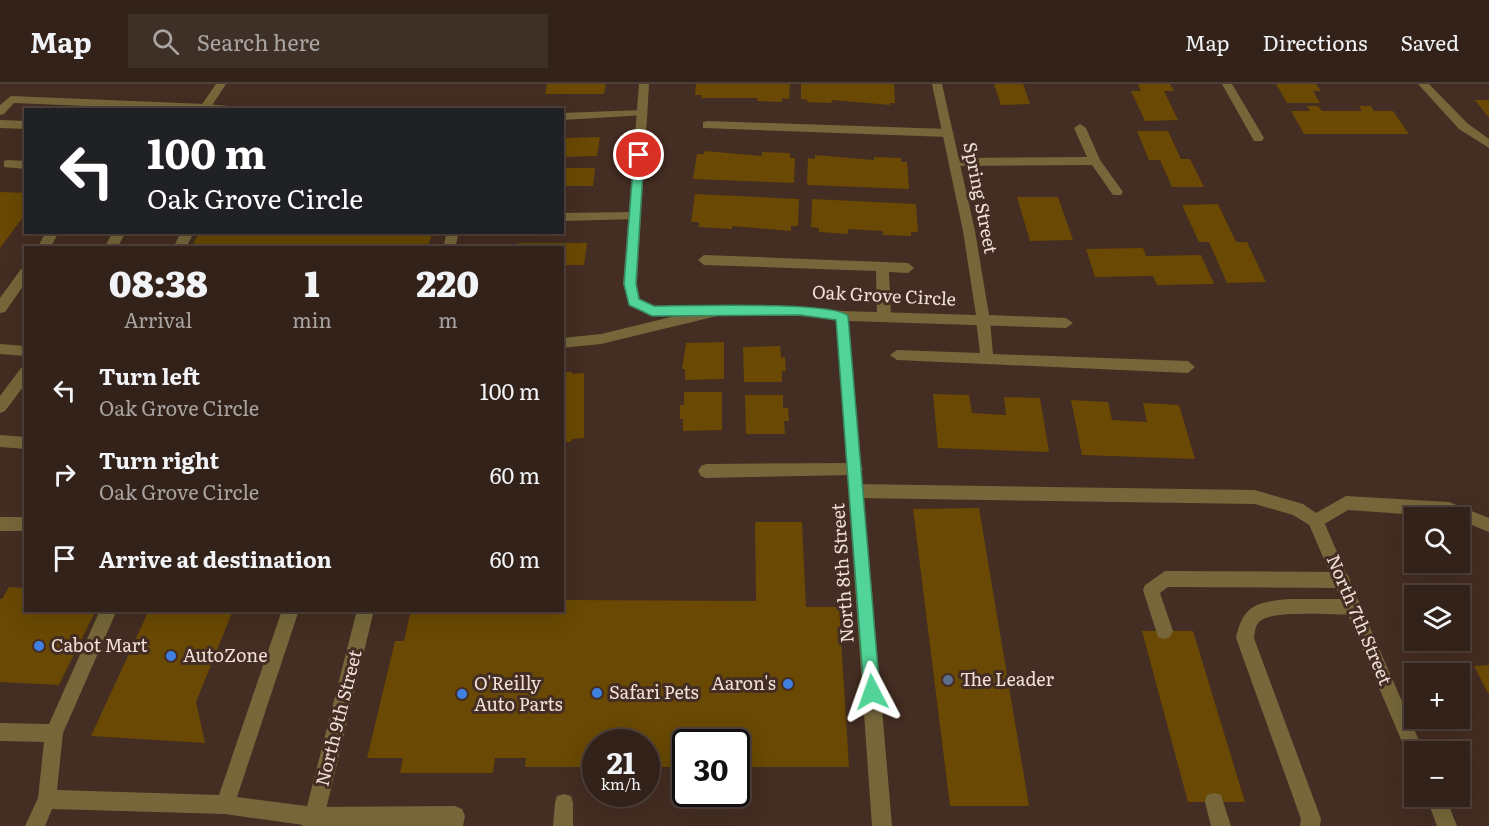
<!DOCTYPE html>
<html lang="en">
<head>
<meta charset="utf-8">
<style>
  :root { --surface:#33221a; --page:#3e2f27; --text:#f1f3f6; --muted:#a9a4a2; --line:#4e3f39 }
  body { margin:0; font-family:Literata,serif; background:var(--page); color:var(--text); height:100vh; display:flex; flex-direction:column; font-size:22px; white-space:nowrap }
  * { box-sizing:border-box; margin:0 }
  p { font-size:20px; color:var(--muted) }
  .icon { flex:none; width:33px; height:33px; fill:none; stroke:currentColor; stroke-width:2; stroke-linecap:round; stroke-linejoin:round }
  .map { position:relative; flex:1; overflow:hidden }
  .drawer { position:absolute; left:24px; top:162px; width:540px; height:366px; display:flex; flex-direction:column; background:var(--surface); border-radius:0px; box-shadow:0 6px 24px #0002,0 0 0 2px var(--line) }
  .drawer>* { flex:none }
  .banner { position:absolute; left:24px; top:24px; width:540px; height:126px; border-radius:0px; box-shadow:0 6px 24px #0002,0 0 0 2px var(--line); background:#202124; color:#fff; overflow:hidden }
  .fabs { position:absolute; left:1404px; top:423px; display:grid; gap:12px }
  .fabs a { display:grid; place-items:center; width:66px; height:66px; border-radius:0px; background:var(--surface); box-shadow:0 6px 24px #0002,0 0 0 2px var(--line); font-size:30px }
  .speed { position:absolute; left:582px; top:645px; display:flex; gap:12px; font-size:30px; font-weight:700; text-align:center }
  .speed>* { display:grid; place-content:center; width:78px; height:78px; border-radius:50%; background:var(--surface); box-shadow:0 6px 24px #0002,0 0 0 2px var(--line); line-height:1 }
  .speed small { font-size:15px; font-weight:400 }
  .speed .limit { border:3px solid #111; border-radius:9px; background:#fff; color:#111 }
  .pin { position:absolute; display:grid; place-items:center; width:51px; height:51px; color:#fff; margin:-26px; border:3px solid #fff; border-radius:50%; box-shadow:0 2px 6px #0007 }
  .me { position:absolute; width:66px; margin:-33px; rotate:356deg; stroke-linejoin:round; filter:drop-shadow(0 0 4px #0008) }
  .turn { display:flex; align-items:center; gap:21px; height:126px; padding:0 24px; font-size:27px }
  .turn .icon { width:78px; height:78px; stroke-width:2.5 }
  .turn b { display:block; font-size:42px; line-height:51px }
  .eta { display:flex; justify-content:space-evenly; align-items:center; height:102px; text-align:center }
  .eta b { font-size:36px; font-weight:800; line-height:42px }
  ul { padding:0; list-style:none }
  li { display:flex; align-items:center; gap:18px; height:84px; padding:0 24px }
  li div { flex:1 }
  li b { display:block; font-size:22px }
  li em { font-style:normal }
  header { display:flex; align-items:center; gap:36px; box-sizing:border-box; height:84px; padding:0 30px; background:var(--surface); border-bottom:2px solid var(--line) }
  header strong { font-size:28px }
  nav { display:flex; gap:33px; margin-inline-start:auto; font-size:21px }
  .search { width:420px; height:54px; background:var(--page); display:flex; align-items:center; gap:15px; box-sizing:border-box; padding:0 21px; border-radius:0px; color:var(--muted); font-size:22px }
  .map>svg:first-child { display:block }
</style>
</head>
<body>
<header>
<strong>Map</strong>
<div class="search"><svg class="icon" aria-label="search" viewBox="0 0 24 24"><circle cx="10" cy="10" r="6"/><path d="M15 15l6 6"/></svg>Search here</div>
<nav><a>Map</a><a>Directions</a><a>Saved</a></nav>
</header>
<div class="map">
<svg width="1489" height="742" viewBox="0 0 1489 742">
  <rect width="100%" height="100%" fill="#442d22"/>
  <!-- building -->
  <path fill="#694903" d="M547,0H606L604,10H545Z
    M696,0H790L789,15L782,14V18L757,17L758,14H701L702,11H695Z
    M801,0H894L895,19H890V21L832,16L831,19L807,18L808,16L801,15Z
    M994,0H1023L1030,20L1001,21Z
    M1138,0H1170L1174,7H1164L1178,36L1145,37L1131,7H1141Z
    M1276,0H1316L1321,7H1313L1320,19H1287Z
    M1475,16H1489V34Z
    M1307,22H1318L1322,27H1362L1359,22H1371L1374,27H1393L1409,50H1304L1291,27H1310Z
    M1137,47H1168L1181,75H1190L1204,103H1172L1160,76H1149Z
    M600,53L597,72L562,73V54Z
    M705,67L762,72V68L790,69V74H795L794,99L693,95L697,70H704Z
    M815,71L874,76V73L901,74V78H907L909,105L807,101L808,74L815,75Z
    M562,84H595L593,102H562Z
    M0,108L26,109V129L0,164Z
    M695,110L799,115L798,142H791V147L732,142V145L699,143V138H691Z
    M1017,113H1058L1073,156L1030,157Z
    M812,115L916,120L918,148H911V152L883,151V147L848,145V150L819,148V144L811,143Z
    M1218,120L1236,158H1247L1266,198L1227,199L1209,158H1199L1182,121Z
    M200,148H433L427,164H191Z
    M517,159H587L584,181H562V164H517Z
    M1143,164L1146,172L1201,171L1214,200L1157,201L1153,192L1095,193L1086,165Z
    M724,258V295L685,296V285H682L686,259Z
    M780,262L781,274L785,273L786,287H782V298H744L743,263Z
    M566,288H572V290L584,289V354L572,355L571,358H565V355H562V291H566Z
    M684,308H722V346L683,347V335H680V321H684Z
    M933,310L969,311L972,329L1006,331L1004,313L1040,314L1049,368L938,364Z
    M745,311H783V324H788L789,337H784L785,350H746Z
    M1071,316L1108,318L1112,336L1147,338L1143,319L1179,321L1195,375L1082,371Z
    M979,424L1029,722H950L913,425Z
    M755,438H802L806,523H839L849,683H736V658H686V683H646V658H596V683H525L526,674H495L493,689H400L403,674H367L395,557H404L411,526H562V516L756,517Z
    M26,501V526H96L59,601L0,598V515H2L9,503L24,504Z
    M149,526H233L196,618L205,659L91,652Z
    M1142,547H1193L1245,718H1188Z
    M1489,581V611L1474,582Z"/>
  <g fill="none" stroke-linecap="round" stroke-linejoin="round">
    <!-- service -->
    <path fill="#76673a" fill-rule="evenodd" d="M11,12L205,20L240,23L245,26H182L14,19L4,30L0,31V21Z
      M642,26L648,29L646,31L562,36V29Z
      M0,36L26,37V45L0,44Z
      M707,37L948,45L954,49L948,53L703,44V38Z
      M1080,40L1086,44L1100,76L1123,108L1121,111H1113L1092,81L956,82L950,78L956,74L1087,73L1074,44Z
      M8,76L26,77V85L4,83V77Z
      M634,128L638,129V135L562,137V129Z
      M46,148H59L50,164H37Z
      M181,148H194L186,164H173Z
      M447,148H459L455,164H443Z
      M704,171L908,179L914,184L908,189L889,188L891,233L884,238L877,233L876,187L704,181L698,176Z
      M26,183V198L5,228L0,229V214L21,185Z
      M712,223L719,228L717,232L601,260L562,264V254L601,250Z
      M983,231L990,236L993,270L1188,277L1195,283L1188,289L897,276L890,271L897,266L980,269L976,236Z
      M0,260L26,262V272L0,270Z
      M855,379L860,380L863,385L860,390L855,391L706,394L701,392L698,387L701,382L706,380Z
      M856,400L1255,406L1303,420L1316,429L1346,412L1449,418L1489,434V448L1460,436V434L1348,426L1316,445L1293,431L1255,420L856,414L851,412L848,407L851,402Z
      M0,433H26V447H0Z
      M1165,487L1342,488L1348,491L1350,496L1348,501L1342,504L1168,503L1160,509L1173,547L1170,553L1164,555L1158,553L1143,506L1145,501Z
      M1289,515H1353L1359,517L1361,523L1359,529L1353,531C1334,531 1273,526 1260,537C1255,541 1255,548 1254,554L1321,735L1320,742H1300L1301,735L1236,554C1243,520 1258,518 1289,515Z
      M100,526H117L63,649L57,706L219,711L282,526H299L237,713L314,723L455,722L462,725L465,732L463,742H310L225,730L52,725L45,742H25L38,714L44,658L0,657V639L49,640Z
      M1214,709L1221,711L1231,742H1211L1205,718L1207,711Z
      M564,710L571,712L573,719V742H553L555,719L557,712Z"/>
    <!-- minor -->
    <path fill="#76673a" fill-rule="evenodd" d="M216,0H226L209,26H198Z
      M639,0H649L637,200L640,215L654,222H800L842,227L976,231L963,147L932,0H942L975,147L989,231L1066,234L1073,239L1066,244L849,237L892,742H872L836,236L800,232H652L629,222L623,200Z
      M1222,0H1232L1264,54L1262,57H1254Z
      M1418,0H1429L1467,39L1489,55V64L1459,45Z
      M113,148H126L117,164H104Z
      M26,283V299L5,327L0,329V312L21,284Z
      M0,351L26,353V365L0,363Z
      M1316,431L1322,433L1324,438L1424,668H1414V677L1409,674L1308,438L1310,433Z
      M357,526H374L322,742H302Z
      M1426,712H1445L1457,742H1437Z"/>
  </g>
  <!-- route -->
  <path fill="#52d397" stroke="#358962" stroke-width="1.5" d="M639,67L644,71L636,200L639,215L654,222C681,222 837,217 848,232L880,608L877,614L872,616L866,614L864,608L836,236L800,231L652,232L629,221L624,200L634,71Z"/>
  <!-- markers -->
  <g fill="#3f7fe0" stroke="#442d22" stroke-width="2">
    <circle cx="39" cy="562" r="6"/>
    <circle cx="171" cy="572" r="6"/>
    <circle cx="788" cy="600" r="6"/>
    <circle cx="597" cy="609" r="6"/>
    <circle cx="462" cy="610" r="6"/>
  </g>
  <circle fill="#5c6f8a" stroke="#442d22" stroke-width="2" cx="948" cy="596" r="6"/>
  <g text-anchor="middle" stroke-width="6" stroke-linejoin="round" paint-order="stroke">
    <!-- street labels -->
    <g font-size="18" fill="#f0e0d9" stroke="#442d22">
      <text transform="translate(980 114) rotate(79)" y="6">Spring Street</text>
      <text transform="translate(884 212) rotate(3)" y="6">Oak Grove Circle</text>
      <text transform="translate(843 489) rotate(-94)" y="6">North 8th Street</text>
      <text transform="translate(1359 536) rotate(67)" y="6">North 7th Street</text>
      <text transform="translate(339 634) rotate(-76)" y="6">North 9th Street</text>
    </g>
    <!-- poi labels -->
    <g font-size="18" fill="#f0e0d9" stroke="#442d22" text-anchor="start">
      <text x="51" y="568">Cabot Mart</text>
      <text x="183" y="578">AutoZone</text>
      <text x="960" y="602">The Leader</text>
      <text x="474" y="606">O'Reilly<tspan x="474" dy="21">Auto Parts</tspan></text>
      <text x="776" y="606" text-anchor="end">Aaron's</text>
      <text x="609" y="615">Safari Pets</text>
    </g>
  </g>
</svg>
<div class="fabs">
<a><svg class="icon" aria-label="search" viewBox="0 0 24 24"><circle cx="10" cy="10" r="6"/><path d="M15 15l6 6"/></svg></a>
<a><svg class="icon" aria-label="layers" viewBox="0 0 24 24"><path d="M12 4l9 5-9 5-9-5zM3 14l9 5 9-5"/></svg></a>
<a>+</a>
<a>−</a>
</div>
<div class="speed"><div>21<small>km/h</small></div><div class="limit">30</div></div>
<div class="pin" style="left:639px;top:71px;background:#d93025"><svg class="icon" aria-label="arrive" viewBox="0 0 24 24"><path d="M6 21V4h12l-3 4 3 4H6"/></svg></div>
<svg class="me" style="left:872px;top:608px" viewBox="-20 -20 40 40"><path d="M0-17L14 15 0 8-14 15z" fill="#52d397" stroke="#fff" stroke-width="4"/></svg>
<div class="banner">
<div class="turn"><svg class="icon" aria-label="left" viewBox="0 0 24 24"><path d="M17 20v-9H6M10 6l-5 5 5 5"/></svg><div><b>100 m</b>Oak Grove Circle</div></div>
</div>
<section class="drawer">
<div class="eta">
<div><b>08:38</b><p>Arrival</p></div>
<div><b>1</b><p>min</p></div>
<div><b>220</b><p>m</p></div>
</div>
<ul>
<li><svg class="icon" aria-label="left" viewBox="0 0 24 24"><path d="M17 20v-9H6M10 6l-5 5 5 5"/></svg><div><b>Turn left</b><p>Oak Grove Circle</p></div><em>100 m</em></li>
<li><svg class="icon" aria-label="right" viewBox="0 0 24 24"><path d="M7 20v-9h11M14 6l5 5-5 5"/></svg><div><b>Turn right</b><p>Oak Grove Circle</p></div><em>60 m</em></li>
<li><svg class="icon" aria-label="arrive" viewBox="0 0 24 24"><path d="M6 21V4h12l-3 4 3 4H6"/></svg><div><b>Arrive at destination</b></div><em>60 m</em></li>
</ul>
</section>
</div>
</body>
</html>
